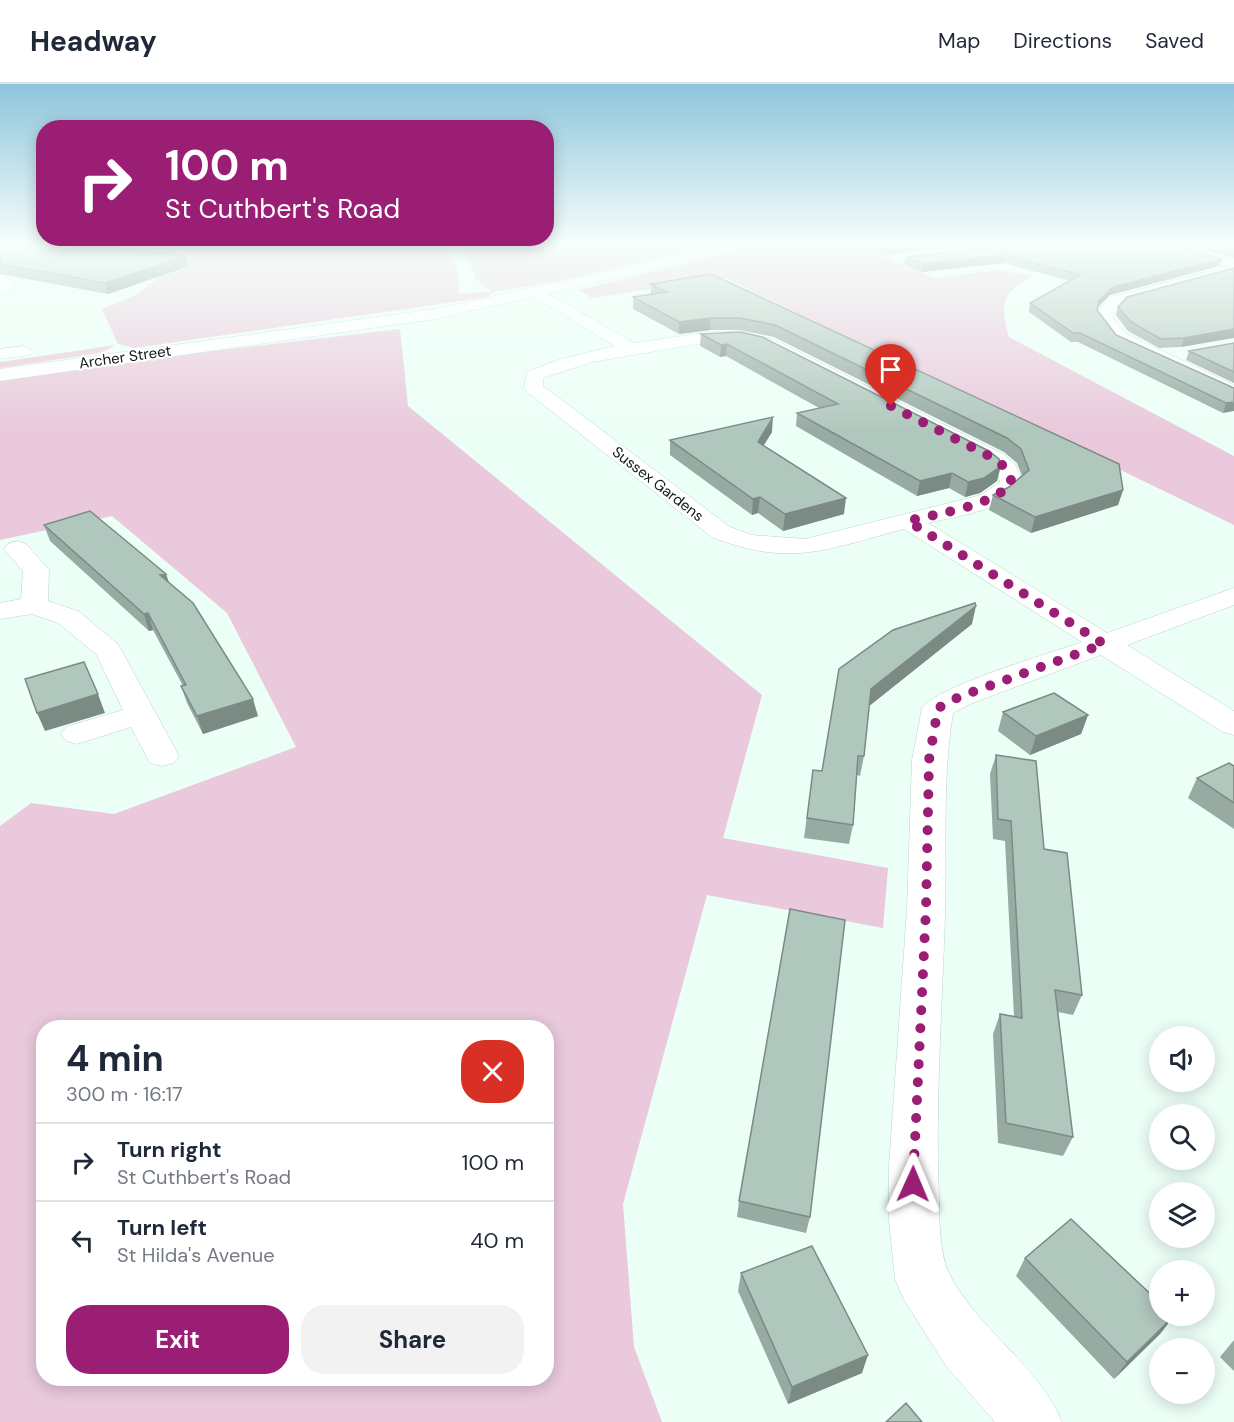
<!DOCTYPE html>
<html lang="en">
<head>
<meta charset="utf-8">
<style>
  :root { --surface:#fff; --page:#f2f2f3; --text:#1f2937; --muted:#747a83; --line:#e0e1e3; --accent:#9b1e75 }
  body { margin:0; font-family:"DM Sans",sans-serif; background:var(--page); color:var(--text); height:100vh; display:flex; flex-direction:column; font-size:22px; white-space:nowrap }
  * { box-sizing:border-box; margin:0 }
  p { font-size:20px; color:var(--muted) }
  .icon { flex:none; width:33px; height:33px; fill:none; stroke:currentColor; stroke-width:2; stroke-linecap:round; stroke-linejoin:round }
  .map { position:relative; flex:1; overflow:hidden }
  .sheet { position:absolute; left:36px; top:936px; width:518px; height:366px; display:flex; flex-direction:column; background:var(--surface); border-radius:24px; box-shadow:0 3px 15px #0003 }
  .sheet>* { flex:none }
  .hud { position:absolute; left:36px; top:36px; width:518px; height:126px; border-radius:24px; box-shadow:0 3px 15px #0003; background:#9b1e75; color:#fff; overflow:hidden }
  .buttons { position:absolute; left:1149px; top:942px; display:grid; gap:12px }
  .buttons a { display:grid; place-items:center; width:66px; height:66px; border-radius:50%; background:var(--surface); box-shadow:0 3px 15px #0003; font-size:30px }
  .pin { position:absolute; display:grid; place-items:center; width:51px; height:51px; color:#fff; margin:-62px -26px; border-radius:50% 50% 50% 0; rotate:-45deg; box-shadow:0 0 6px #0007 }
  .pin .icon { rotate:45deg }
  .me { position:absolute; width:66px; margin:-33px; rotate:1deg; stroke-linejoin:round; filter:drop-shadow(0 0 4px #0008) }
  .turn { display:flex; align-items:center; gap:21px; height:126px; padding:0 30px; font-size:27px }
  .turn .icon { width:78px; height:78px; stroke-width:2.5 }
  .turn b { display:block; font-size:42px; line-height:51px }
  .round { display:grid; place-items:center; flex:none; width:63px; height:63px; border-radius:24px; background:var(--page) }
  .headline { display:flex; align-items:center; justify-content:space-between; height:102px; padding:0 30px }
  h1 { font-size:36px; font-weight:700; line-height:45px }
  .action { display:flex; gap:12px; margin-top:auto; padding:12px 30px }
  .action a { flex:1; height:69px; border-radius:24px; background:var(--accent); color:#fff; font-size:24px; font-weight:700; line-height:69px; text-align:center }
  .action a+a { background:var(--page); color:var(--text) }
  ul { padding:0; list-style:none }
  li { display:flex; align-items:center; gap:18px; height:78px; padding:0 30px; border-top:2px solid var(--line) }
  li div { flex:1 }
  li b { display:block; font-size:22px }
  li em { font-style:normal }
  header { display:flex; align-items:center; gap:36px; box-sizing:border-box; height:84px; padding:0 30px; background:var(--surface); border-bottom:2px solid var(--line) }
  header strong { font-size:28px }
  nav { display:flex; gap:33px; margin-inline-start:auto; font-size:21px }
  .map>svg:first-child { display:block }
</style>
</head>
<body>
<header>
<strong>Headway</strong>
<nav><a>Map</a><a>Directions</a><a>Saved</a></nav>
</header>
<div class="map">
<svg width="1234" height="1338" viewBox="0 0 1234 1338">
  <rect width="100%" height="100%" fill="#ecfff7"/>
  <!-- green -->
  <path fill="#e9c9db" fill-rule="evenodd" d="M25,161H443C460,181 458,185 459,209L492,208L477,196L459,161H717L558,197L493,208L488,213L134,264L118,260L102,225L134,212L157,195V181Z
    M761,161H860L934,194L998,186L1033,192C1001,208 1000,221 1009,253L1234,372V441L725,194L592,214L579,206Z
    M400,245L408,322L762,611L723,754L888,784L883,844L707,811L623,1120L634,1263L662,1338H0V742L31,719L114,730L296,663L227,529L112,432L0,456V297L188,270ZM44,944H546V1294H44Z
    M116,261L100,269L0,284V278Z"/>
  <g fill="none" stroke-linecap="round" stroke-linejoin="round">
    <defs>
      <path id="minor" d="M986,161H1026L1019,165L894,179L887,175L894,171Z
        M1234,181V189L1123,219L1113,231L1115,238L1127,250L1234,301V314L1115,258L1097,235L1098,227L1111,213Z
        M0,190L5,191L14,202L0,211Z
        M538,204L634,259L710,248H739L773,255L1003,370L1015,380L1023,399C1003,428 960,431 928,439L1107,549L1234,504V521L1127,561L1234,627V651L1223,648L1101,571L970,620L953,629C942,697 947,764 945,833C942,926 935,1021 939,1115C939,1134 940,1170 948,1187C975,1244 1039,1281 1062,1338H995L946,1282L903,1214L895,1195L889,1137V1082L907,825L912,676L922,624C937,602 1051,569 1082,558L904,445C828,465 790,484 712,453L527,308L524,304L527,288L561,275L615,262L533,212L530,209L533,206ZM710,258H739L762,263L987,380L997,388L1000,398L981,411L805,455L752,451L730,443L543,302V294L592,278Z
        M24,262L33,267L30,271L0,275V265Z
        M17,457L26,460L49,486L48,517L78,527L118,560L179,672L174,679L162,682L150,679L131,643L77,660L66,657L61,650L66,643L123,626L96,570L58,539L32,530L0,535V519L21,515L23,487L4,465L8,460Z"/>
      <path id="tertiary" d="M1163,161H1183L1234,176V185Z"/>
      <path id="secondary" d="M728,161H751L744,165L435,235L0,297V285L435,225Z"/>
    </defs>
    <!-- minor casing -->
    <use href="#minor" stroke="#bdd4ca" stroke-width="1"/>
    <!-- tertiary casing -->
    <use href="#tertiary" stroke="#bdd4ca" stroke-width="1"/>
    <!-- secondary casing -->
    <use href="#secondary" stroke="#bdd4ca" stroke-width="1"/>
    <!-- minor -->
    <use href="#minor" fill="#fff" fill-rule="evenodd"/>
    <!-- tertiary -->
    <use href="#tertiary" fill="#fff" fill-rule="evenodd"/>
    <!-- secondary -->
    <use href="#secondary" fill="#fff" fill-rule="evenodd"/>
  </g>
  <!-- wall -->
  <path fill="#97aba3" d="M0,161L189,182L108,210L0,190Z
    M862,161H969L894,169L887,172Z
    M1015,161L1219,182L1110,211L1097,224V226L1116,251L1234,304L1223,329L1078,258H1071L1029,228L1030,219L1070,197L1003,179L921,188L904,180L906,173Z
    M1189,161H1234V174Z
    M1234,184L1181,263L1159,264L1128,247L1116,231L1118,223Z
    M711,190L1123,406L1118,421L1031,449L989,426L993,411L1009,403L1022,392L1017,379L1004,368L774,253L739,246H710L679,250L633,225V213L651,211V200Z
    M740,248L997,397L980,409L965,413L949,404L917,412L796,342L797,329L819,324L726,272L720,273L700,262L701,250Z
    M1234,259V299L1186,276L1189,267Z
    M772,348L763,362L844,430L783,447L758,429L752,431L670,371V356Z
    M44,441L166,490L169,498L258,632L203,650L187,619L181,602H183L153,546L149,547L50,457Z
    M972,540L869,622L864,672L860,692L857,691L853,741L849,760L804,754L813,686L822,687L839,585Z
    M1003,628L1088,631L1081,650L1030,671L998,647Z
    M996,671L1044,765L1082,911L1073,931L1058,928L1073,1053L1063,1072L998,1059L993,950L1000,930L1014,932L1005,757L993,755L990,690Z
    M1234,682V745L1188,714L1197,694Z
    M739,1117L810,1133L806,1149L737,1133Z
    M1025,1174L1173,1233L1160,1250L1114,1295L1016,1192Z
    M741,1189L862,1289L788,1320L738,1207Z
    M1234,1256V1287L1220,1273Z"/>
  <!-- shaded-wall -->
  <path fill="#7b8b84" d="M895,161H969L894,169L887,172L888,165Z
    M1005,171L1003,179L921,188L923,180Z
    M186,172L189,182L108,210L105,199Z
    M1222,175L1219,182L1110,211L1096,225L1099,217L1113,203Z
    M711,234L710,246L679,250V238Z
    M1234,245V254L1181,263L1184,254Z
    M727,260L726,272L720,273L721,261Z
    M1234,318V327L1223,329L1226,319Z
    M773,333L772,348L756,374L758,358Z
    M1001,382L997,397L980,409L965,413L968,398Z
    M952,389L949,404L917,412L920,397Z
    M1123,406L1118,421L1031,449L1035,433Z
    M760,413L758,429L752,431L753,415Z
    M846,414L844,430L783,447L785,430Z
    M166,490L171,506L160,491Z
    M976,522L972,540L868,623L871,605Z
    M148,529L153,546L149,547L144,530Z
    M98,610L105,629L45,647L37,629Z
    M253,615L258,632L203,650L197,632Z
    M1088,631L1081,650L1030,671L1036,652Z
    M1173,1233L1160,1250L1114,1295L1127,1278Z
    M868,1271L862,1289L788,1320L792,1303Z"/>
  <!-- building -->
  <path fill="#b0c7bd" stroke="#7b8b84" stroke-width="1.5" d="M0,161H85L186,172L105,199L0,180Z
    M879,161H903H895L888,165Z
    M1015,161H1179L1222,175L1113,203L1099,217L1097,226L1116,251L1234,304V318L1226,319L1080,249H1073L1030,219L1080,191L1005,171L923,180L906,173Z
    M1216,161H1234V166Z
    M1234,184V245L1184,254L1161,255L1131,238L1118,223L1127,213Z
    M711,190L1119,380L1123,406L1035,433L993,411L1009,403L1029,386L1021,365L1007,354L775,241L740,234H711L679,238L633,213L667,208L651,200Z
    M740,248L762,253L989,367L999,375L1001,382L984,394L968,398L952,389L920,397L797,329L838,320L727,260L721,261L701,250Z
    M1234,259V288L1189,267Z
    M773,333L758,358L846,414L785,430L760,413L753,415L670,356Z
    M90,427L166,490L160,491L193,519L253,615L197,632L181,602L186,601L148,529L144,530L44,441Z
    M975,519L976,522L871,605L864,672H858L853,741L807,734L813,686L822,687L839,585L893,546Z
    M84,578L98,610L37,629L25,595Z
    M1054,609L1088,631L1036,652L1003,628Z
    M996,671L1036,677L1044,765L1067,769L1082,911L1055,906L1073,1053L1006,1039L1000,930L1022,934L1011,737L998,735Z
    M1229,679L1234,682V719L1197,694Z
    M790,825L845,836L810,1133L739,1117Z
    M1071,1135L1160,1219V1232H1172L1173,1233L1127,1278L1025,1174Z
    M812,1162L868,1271L792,1303L741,1189Z
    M906,1319L922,1338H886Z"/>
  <!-- sky -->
  <linearGradient id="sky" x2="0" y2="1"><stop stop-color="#8ec4db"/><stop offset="0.46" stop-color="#f6fffb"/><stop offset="1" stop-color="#f6fffb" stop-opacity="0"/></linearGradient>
  <rect width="1234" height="348" fill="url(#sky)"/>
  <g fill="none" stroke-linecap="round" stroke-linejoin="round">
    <!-- route -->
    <path stroke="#9b1e75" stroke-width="10" stroke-dasharray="0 18" d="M891,322L995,375L1007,385L1012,399C990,423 939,429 908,437L1104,560L959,613L938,624L929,676L926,825L913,1100"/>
  </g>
  <g text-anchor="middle" stroke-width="4.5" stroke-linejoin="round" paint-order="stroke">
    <!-- far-street labels -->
    <g font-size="15" fill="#101915" stroke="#fff">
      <text transform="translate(125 273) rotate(-8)" y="5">Archer Street</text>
      <text transform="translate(658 400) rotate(38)" y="5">Sussex Gardens</text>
    </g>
  </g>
</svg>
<div class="buttons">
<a><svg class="icon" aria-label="sound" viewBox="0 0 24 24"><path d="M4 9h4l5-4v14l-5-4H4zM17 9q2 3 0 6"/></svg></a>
<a><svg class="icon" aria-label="search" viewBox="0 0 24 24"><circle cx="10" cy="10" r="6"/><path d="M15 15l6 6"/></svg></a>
<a><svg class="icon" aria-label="layers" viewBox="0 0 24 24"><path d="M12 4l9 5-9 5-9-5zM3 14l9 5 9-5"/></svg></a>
<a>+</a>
<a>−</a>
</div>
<div class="pin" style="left:891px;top:322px;background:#d93025"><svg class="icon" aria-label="arrive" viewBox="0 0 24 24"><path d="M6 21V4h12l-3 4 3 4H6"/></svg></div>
<svg class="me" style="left:913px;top:1100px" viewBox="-20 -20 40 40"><path d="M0-17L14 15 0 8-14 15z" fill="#9b1e75" stroke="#fff" stroke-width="4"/></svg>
<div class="hud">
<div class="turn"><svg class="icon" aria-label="right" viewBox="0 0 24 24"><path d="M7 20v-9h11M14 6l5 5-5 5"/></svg><div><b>100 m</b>St Cuthbert's Road</div></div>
</div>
<section class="sheet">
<div class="headline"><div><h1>4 min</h1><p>300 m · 16:17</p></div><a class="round" style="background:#d93025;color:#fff"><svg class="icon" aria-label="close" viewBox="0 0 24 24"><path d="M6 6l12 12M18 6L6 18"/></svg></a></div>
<ul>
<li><svg class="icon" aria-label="right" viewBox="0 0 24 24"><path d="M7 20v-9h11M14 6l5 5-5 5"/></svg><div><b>Turn right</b><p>St Cuthbert's Road</p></div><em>100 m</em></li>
<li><svg class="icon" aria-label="left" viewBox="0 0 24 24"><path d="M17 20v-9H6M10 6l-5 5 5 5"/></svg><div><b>Turn left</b><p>St Hilda's Avenue</p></div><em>40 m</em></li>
</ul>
<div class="action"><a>Exit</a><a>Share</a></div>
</section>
</div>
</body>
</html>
